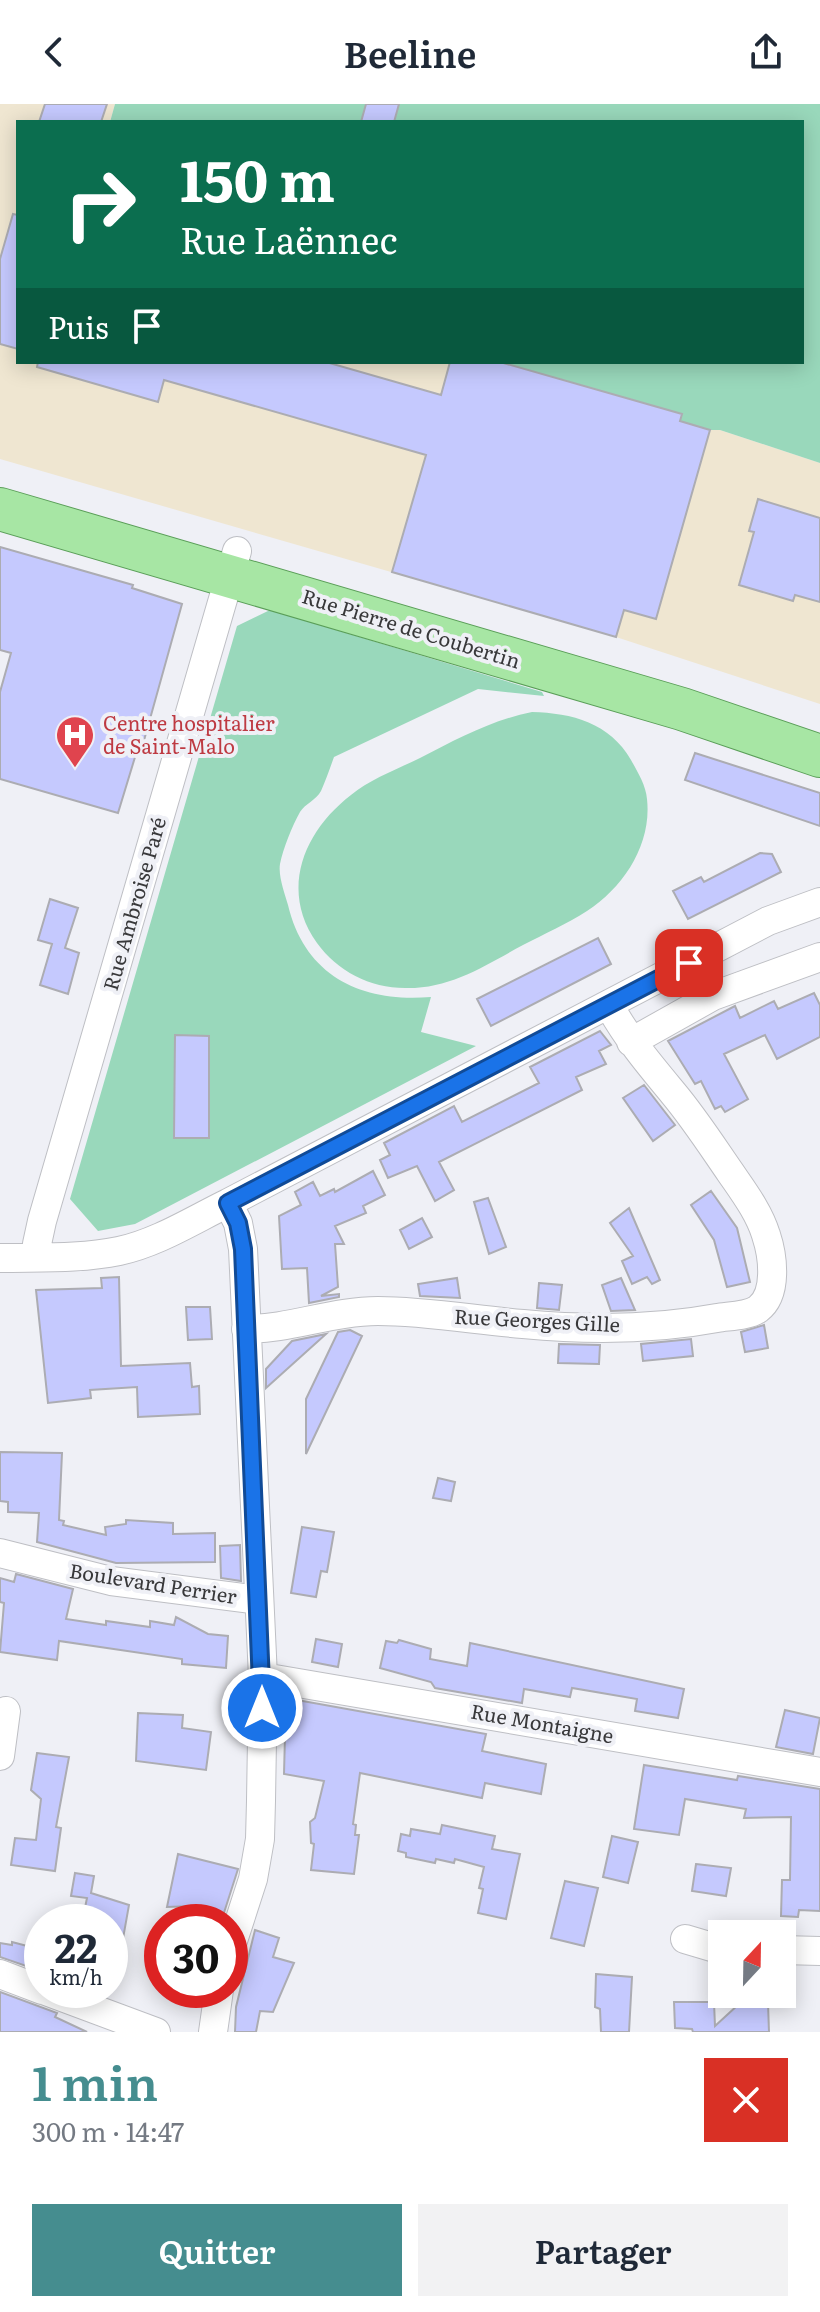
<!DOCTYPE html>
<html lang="fr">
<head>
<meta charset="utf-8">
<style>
  :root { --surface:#fff; --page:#f2f2f3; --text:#1f2937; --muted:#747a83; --accent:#458d8f }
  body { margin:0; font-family:Literata,serif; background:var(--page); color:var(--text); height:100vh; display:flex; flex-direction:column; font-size:30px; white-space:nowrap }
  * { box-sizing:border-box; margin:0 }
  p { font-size:26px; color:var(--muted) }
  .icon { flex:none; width:44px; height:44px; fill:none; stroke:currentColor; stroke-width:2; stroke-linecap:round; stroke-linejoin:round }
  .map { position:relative; height:1928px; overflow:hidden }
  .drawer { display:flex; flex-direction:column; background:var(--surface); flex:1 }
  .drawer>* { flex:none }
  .guide { position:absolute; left:16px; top:16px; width:788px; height:244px; border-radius:0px; box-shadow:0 4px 20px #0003; background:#0b6e4f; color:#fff; overflow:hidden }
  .needle { width:52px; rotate:22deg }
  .controls { position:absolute; left:708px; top:1816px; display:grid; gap:16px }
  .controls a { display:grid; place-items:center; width:88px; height:88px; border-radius:0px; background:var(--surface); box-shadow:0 4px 20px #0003; font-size:40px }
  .speed { position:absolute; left:24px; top:1800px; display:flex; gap:16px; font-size:40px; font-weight:700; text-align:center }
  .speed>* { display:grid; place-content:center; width:104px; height:104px; border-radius:50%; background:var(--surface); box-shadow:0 4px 20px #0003; line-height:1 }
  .speed small { font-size:20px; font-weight:400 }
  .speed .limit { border:12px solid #d22; background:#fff; color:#111 }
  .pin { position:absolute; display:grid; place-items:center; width:68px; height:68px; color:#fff; margin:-34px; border-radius:16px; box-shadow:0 4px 12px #0006 }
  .me { position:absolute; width:88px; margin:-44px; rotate:0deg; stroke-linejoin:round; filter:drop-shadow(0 0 6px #0008) }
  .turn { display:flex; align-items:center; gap:28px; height:168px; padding:0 32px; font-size:36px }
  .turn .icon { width:104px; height:104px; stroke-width:2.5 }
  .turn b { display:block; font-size:56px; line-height:68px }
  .then { display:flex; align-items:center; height:76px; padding:0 32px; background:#0003; gap:16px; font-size:30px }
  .round { display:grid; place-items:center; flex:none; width:84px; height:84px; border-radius:0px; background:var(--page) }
  .summary { display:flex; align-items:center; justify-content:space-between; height:136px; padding:0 32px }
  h1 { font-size:48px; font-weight:600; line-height:60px; color:var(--accent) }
  .cta { display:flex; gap:16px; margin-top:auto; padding:16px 32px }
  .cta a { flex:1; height:92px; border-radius:0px; background:var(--accent); color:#fff; font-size:32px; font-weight:600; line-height:92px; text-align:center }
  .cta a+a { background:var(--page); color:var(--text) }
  header { display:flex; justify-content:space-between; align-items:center; height:104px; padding:0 32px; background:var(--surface); font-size:36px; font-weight:600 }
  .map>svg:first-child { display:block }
</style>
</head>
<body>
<header><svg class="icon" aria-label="back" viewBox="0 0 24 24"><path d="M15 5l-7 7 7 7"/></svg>Beeline<svg class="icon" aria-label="share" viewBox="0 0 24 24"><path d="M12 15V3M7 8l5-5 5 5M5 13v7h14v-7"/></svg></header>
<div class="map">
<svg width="820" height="1928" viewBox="0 0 820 1928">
  <rect width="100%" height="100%" fill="#eff0f6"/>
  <!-- industrial -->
  <path fill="#efe6d1" d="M0,0H115L110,18H18V258H500L682,310L710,326H720L820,359V600L616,533L0,355Z"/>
  <!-- green -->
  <path fill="#99d8bb" d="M115,0H820V359L720,326H710L680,317L681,310L500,258H802V18H110Z
    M270,506L542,588L544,592L478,585L334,653C330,664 326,676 321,687C316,696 305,700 300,708C292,722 283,745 280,760C278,772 285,790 288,801C305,873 363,899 431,893L421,928L476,942L135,1120L98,1127L70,1095L237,522Z
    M532,608C572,609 610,619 631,656C637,667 646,681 647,695C652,740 624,783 587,807C567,820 544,830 523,841C484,862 450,885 405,884C370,884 337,867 317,839C279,786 304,727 351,691C370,675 398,665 420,654C457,635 492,616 532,608Z"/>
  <!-- building -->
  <path fill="#c5c9fe" stroke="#acacb2" stroke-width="2" d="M45,0H107L101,18H39Z
    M366,0H399L394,18H361Z
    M13,110L18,111V245L0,240V155Z
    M38,258H326L441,291L450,258H500L682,310L680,317L710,326L656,515L624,506L616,533L392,468L426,351L164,276L158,298L37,263Z
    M758,395L820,414V498L795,491L793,497L739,481L754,428L749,427Z
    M0,443L133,481L132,484L182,500L143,640H139L118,709L0,675V588L11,549L0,546Z
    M695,649L820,689V722L685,676Z
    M760,749L772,750L781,768L688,815L673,787L701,773L704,778Z
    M50,795L78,804L65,844L79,849L68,890L40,881L52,840L38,836Z
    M598,834L611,860L491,922L477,895Z
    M814,889L820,901V933L777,955L765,931L724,950L748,995L725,1008L721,1002L715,1005L701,977L695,980L668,937L735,902L740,914L774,897L778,905Z
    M600,927L611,941L599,947L606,960L576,973L582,986L439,1058L454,1086L435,1097L417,1062L388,1074L380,1056L390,1051L384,1039L454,1002L462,1018L539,979L530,963Z
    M175,931L209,932V1034H174Z
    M644,981L675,1021L653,1037L623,994Z
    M373,1067L385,1091L363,1102L366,1109L335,1122L344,1140H335L338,1183L321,1192L339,1190V1193L309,1199L307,1164L282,1165L279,1112L301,1101L295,1088L313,1078L320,1092L334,1085L335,1088Z
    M711,1087L737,1124L750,1178L727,1183L714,1136L691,1101Z
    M488,1094L506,1143L489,1150L474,1098Z
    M629,1104L660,1176L652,1180L647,1173L632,1180L622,1157L633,1152L610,1119Z
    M422,1114L432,1133L409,1145L400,1126Z
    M119,1173L121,1262L190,1259L192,1283L199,1282L200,1310L138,1313L137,1283L90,1286L91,1294L48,1299L36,1186L102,1184L101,1174Z
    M457,1174L460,1194L420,1192L418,1180Z
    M621,1174L635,1206L611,1207L602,1181Z
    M539,1179L562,1181L559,1206L537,1204Z
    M186,1203H210L212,1235L188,1236Z
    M764,1221L768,1244L745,1248L741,1228Z
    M350,1226L362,1232L306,1350V1295L338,1228Z
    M326,1230L266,1284V1265L292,1237Z
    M691,1235L693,1252L643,1257L641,1240Z
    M559,1240L600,1241L599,1260L558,1259Z
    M0,1348L62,1349L59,1416L64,1417L63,1421L106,1431L105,1423L126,1420V1416L173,1419V1430L215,1429V1458L116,1459L37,1438L39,1409L8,1408V1398L0,1397Z
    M438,1374L455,1378L451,1397L433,1394Z
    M302,1423L334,1428L327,1468L321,1467L316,1493L291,1489Z
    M240,1441L241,1477L221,1474L220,1442Z
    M16,1470L73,1485L66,1515L106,1521V1517L150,1523V1517L174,1521L176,1513L208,1530L228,1532L226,1564L182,1560V1555L59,1537L57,1556L0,1548L4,1499L0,1498V1474L14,1478Z
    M316,1535L342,1540L338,1563L312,1558Z
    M399,1536L431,1545L430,1555L467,1562L470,1539L684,1585L678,1614L635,1607L637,1595L572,1584L570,1593L524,1585L522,1599L435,1584L431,1578L380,1564L386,1537L397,1539Z
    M286,1594L486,1630L482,1647L546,1660L541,1690L485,1679L482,1694L360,1669L353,1720L356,1721L355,1731H359L354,1770L311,1766L314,1740L311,1739L310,1718L315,1714L324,1677L284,1670Z
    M785,1606L820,1614L813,1650L776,1643Z
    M138,1609L183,1611L182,1624L211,1628L206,1666L136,1657Z
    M37,1649L69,1653L56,1723L61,1724L55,1767L11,1761L15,1734L36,1736L41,1695L31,1686Z
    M644,1661L737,1676L738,1672L820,1685V1807L799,1806L798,1813L781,1812L782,1776H790L791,1713L744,1714L746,1705L685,1695L679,1731L634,1725Z
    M442,1721L495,1732L492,1745L520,1750L506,1815L478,1809L483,1785L479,1784L484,1763L455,1755L454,1759L436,1755L435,1759L406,1753V1749L398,1747L401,1730L410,1732L411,1725L440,1730Z
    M612,1732L638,1738L628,1779L603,1773Z
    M178,1750L238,1765L221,1818H192L194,1802L167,1803Z
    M696,1760L731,1764L726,1792L692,1787Z
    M75,1769L94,1772L91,1789L129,1801L119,1857L110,1856V1818H82L87,1794L71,1792Z
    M565,1777L598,1784L584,1842L551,1834Z
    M255,1826L279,1834L273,1853L294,1859L273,1908L260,1907L256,1928H235L236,1903Z
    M12,1838L31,1843L29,1863L0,1853V1839L12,1841Z
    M596,1870L632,1873L629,1928H601L600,1905L595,1903Z
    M0,1888L57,1909L55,1913L87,1928H0Z
    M674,1898H714L715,1922L739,1900L768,1899L769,1928H693L692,1925L675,1924Z"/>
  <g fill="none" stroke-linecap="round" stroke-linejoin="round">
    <defs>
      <path id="street" d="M631,938L713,892L820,853
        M228,1099L238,1119L243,1145L263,1573L261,1697L260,1735L253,1775L230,1846
        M38,1153L37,1140L42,1117L237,447
        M0,1154C40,1153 80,1155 119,1147C157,1139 193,1116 228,1099L768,817L820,798
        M246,1225C290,1225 333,1207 378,1207C426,1207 475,1216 523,1220C587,1226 653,1226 717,1214C729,1212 748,1212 758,1205C778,1190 773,1152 766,1131C759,1108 743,1087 730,1068C712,1042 694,1014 673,989C649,960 627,934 609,901
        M0,1449L111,1477L259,1496
        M263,1573L820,1668
        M0,1652L6,1607
        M685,1835L722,1846
        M782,1846L820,1847
        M0,1870L42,1886
        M43,1886L156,1928
        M213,1928L219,1886"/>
      <path id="primary" d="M0,405L682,605L820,652"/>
    </defs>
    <!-- street casing -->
    <use href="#street" stroke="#bebfc4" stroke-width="30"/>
    <!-- primary casing -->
    <use href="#primary" stroke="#5a9e58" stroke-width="44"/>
    <!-- street -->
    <use href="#street" stroke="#fff" stroke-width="28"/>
    <!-- primary -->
    <use href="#primary" stroke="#a7e6a4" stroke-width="42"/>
  </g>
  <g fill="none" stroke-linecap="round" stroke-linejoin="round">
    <defs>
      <path id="route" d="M262,1604L243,1145L238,1119L228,1099L689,859"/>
    </defs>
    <!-- route casing -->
    <use href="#route" stroke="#114b97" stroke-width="20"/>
    <!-- route -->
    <use href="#route" stroke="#1a73e8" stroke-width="14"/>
  </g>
  <!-- icons -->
  <defs>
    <symbol id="hospital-pin" viewBox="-11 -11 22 30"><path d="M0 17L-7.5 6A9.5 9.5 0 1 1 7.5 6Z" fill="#e0444e" stroke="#eff0f6"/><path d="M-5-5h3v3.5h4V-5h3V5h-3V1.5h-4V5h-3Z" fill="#fff"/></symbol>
  </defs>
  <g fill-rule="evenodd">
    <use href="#hospital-pin" x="53" y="609" width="44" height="60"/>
  </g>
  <g text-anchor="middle" stroke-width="8" stroke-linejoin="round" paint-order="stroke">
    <!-- street labels -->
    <g font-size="20" fill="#38383a" stroke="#eff0f6">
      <text transform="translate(411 525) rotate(17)" y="7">Rue Pierre de Coubertin</text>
      <text transform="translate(135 800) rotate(-74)" y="7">Rue Ambroise Paré</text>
      <text transform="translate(537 1217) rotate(3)" y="7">Rue Georges Gille</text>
      <text transform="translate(153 1480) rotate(9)" y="7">Boulevard Perrier</text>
      <text transform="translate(542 1620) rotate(10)" y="7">Rue Montaigne</text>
    </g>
    <!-- health labels -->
    <g font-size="20" fill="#be3a42" stroke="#eff0f6" text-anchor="start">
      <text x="103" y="627">Centre hospitalier<tspan x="103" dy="23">de Saint-Malo</tspan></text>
    </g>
  </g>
</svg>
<div class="controls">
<a><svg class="needle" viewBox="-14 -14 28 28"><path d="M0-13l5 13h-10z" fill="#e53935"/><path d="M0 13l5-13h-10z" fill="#747a83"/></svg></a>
</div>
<div class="speed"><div>22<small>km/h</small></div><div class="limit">30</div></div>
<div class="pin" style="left:689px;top:859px;background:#d93025"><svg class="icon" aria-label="arrive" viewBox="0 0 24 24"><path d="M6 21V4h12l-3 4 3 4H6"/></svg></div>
<svg class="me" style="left:262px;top:1604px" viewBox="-20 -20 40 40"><circle r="17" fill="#1a73e8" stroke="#fff" stroke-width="3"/><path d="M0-11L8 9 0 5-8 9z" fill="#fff"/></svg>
<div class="guide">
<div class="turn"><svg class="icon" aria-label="right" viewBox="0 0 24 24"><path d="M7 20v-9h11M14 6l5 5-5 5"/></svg><div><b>150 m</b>Rue Laënnec</div></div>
<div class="then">Puis<svg class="icon" aria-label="arrive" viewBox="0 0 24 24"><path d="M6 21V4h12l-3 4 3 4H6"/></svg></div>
</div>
</div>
<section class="drawer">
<div class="summary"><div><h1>1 min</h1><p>300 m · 14:47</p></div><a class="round" style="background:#d93025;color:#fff"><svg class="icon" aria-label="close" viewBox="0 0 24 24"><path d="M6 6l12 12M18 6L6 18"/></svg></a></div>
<div class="cta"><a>Quitter</a><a>Partager</a></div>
</section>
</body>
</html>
